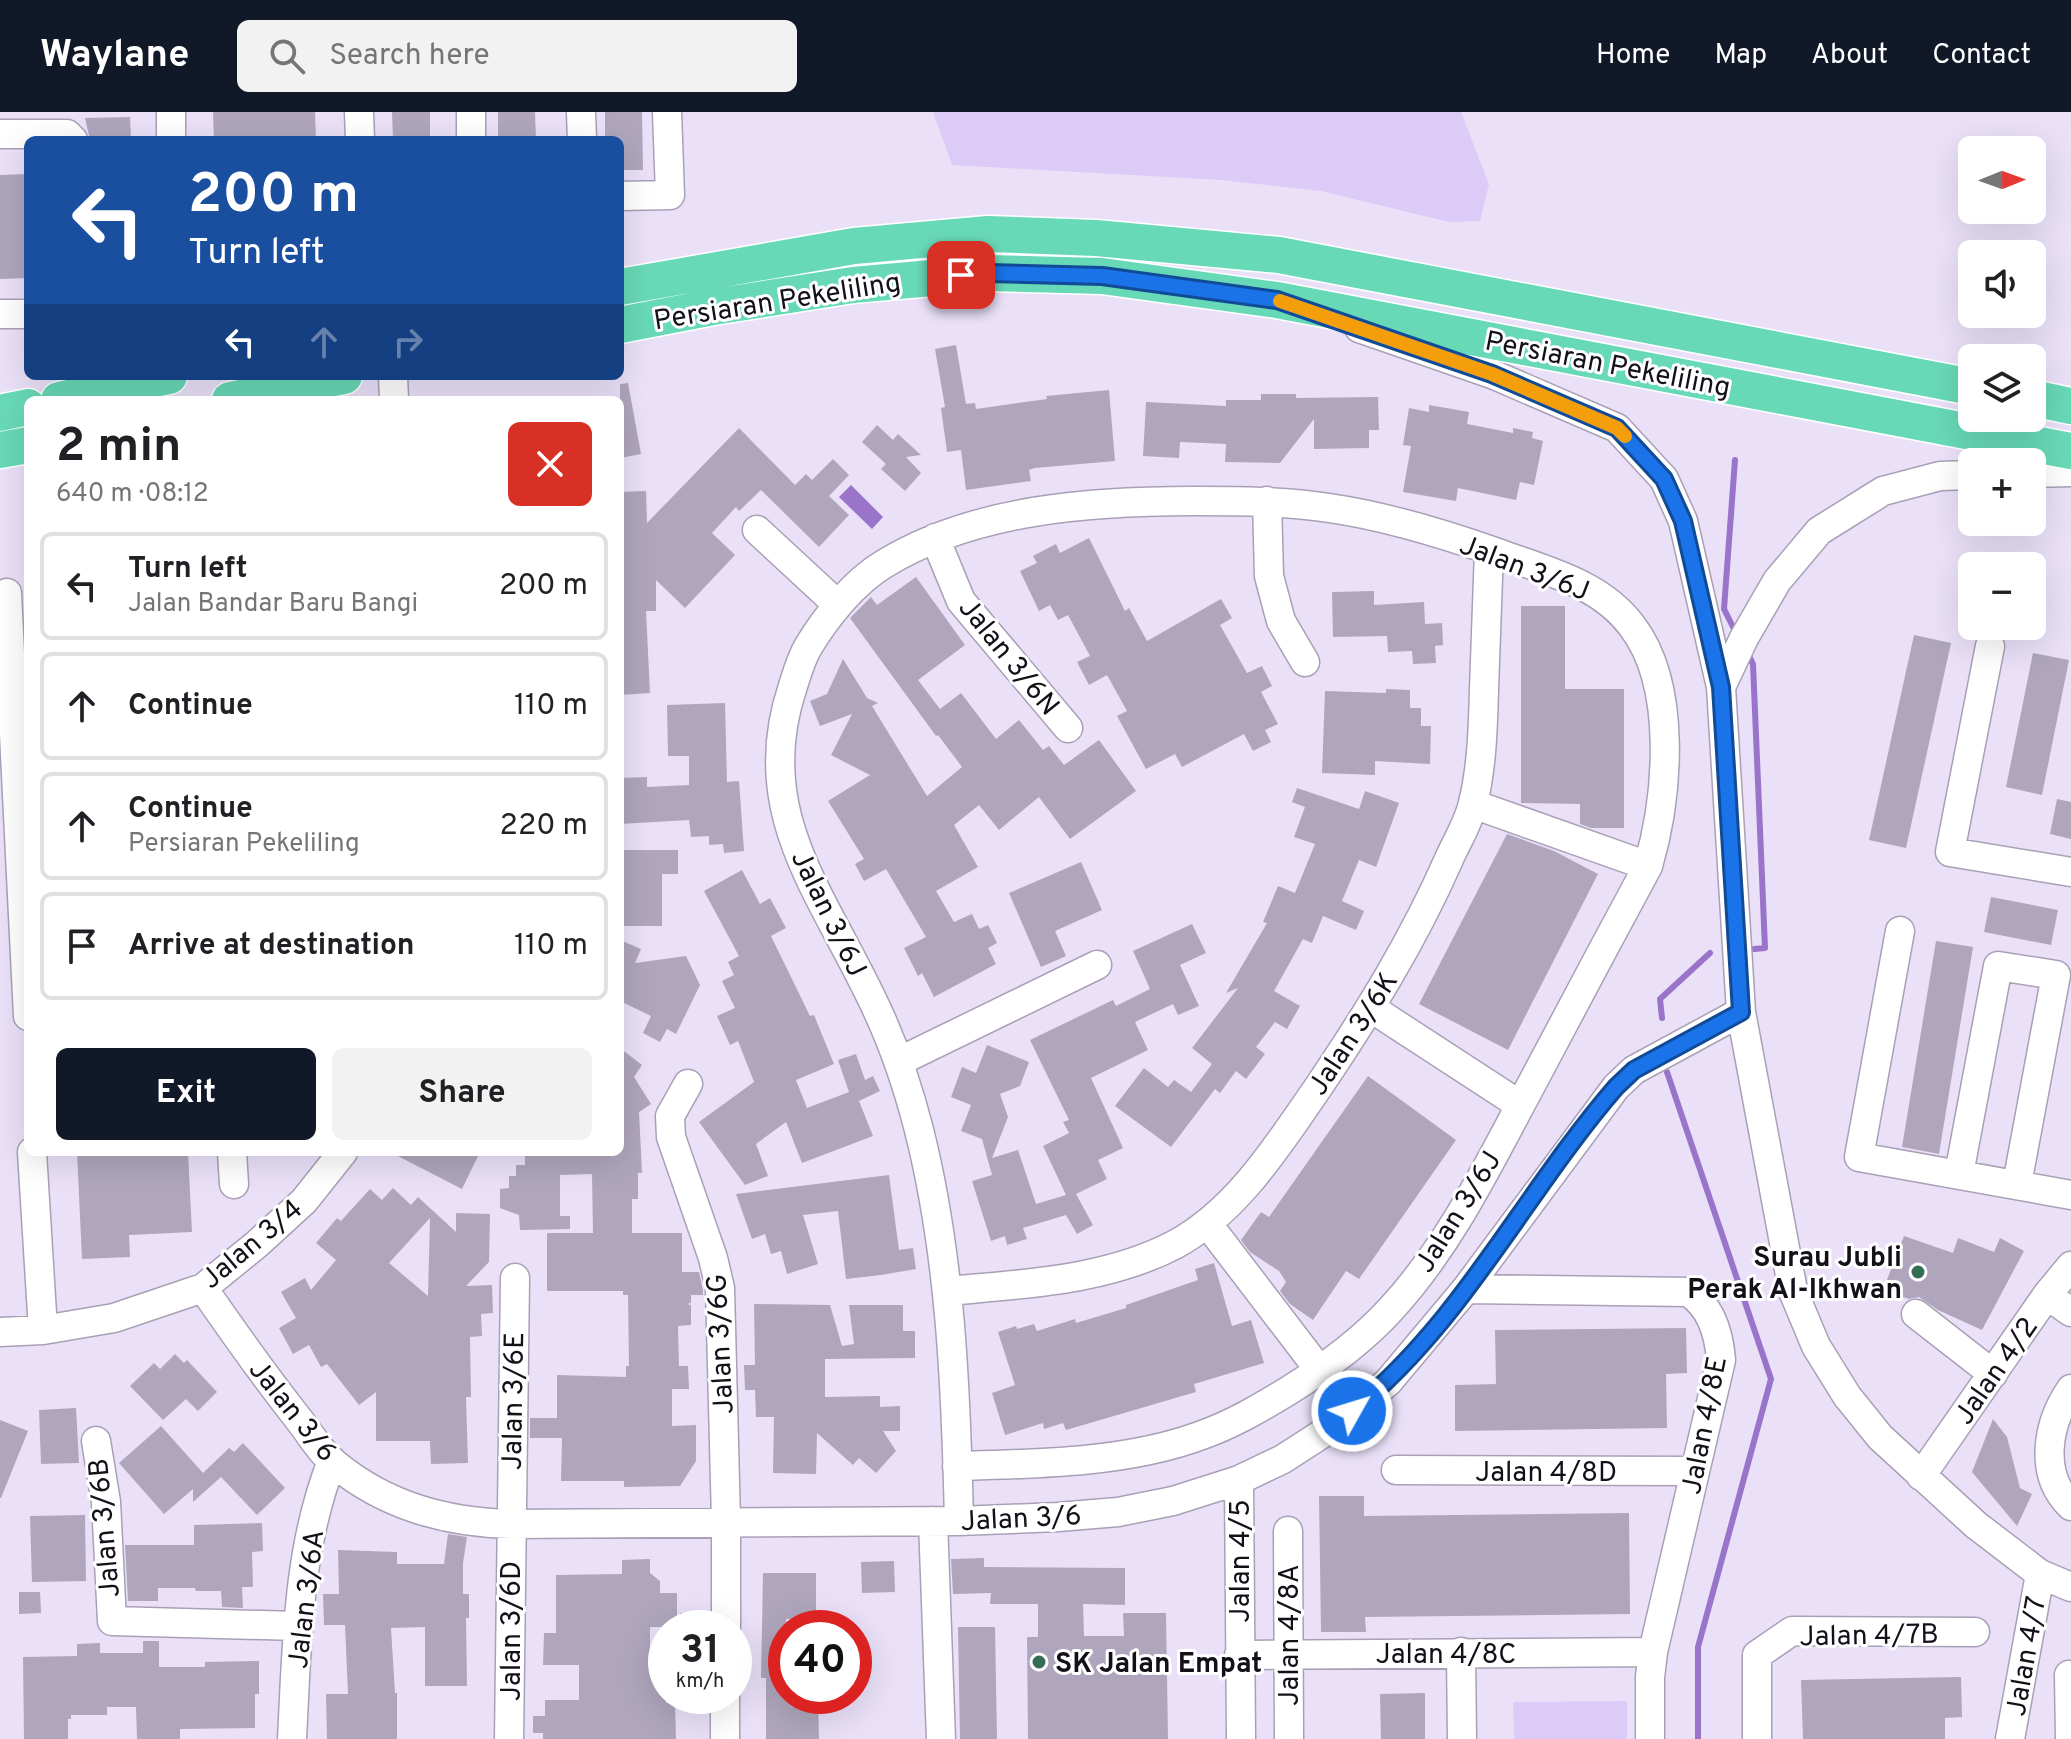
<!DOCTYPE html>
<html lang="en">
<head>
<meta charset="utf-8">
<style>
  :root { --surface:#fff; --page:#f2f2f2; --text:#202124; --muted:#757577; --line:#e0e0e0; --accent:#111827 }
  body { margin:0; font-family:Overpass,sans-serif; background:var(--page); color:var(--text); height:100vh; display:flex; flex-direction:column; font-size:30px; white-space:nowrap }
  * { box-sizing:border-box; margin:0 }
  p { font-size:26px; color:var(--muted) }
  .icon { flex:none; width:44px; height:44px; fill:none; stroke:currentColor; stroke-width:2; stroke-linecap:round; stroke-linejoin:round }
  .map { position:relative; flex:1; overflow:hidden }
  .side { position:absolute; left:24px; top:284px; width:600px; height:760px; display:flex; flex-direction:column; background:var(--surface); border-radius:12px; box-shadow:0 8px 32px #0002 }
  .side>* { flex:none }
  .banner { position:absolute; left:24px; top:24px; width:600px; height:244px; border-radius:12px; box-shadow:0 8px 32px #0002; background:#1a4fa0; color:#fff; overflow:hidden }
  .needle { width:52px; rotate:89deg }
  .buttons { position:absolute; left:1958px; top:24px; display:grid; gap:16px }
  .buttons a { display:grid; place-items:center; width:88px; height:88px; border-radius:12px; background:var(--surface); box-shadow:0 8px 32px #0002; font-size:40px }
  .speed { position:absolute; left:648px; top:1498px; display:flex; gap:16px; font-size:40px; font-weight:700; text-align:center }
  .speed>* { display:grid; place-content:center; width:104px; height:104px; border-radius:50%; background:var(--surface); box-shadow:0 8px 32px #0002; line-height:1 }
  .speed small { font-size:20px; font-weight:400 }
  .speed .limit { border:12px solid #d22; background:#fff; color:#111 }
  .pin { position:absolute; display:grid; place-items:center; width:68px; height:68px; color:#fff; margin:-34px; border-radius:16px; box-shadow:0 4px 12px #0006 }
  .me { position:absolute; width:88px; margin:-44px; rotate:51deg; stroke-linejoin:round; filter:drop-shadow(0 0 6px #0008) }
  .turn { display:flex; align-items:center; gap:28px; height:168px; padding:0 32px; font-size:36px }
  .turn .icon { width:104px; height:104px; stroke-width:2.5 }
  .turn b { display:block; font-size:56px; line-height:68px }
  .lanes { display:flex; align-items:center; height:76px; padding:0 32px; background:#0003; justify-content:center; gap:40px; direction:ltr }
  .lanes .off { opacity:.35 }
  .round { display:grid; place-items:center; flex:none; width:84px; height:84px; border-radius:12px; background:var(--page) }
  .head { display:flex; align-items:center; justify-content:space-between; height:136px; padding:0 32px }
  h1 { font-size:48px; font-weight:700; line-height:60px }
  .button { display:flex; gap:16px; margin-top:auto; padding:16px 32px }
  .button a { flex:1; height:92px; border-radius:12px; background:var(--accent); color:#fff; font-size:32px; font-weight:700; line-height:92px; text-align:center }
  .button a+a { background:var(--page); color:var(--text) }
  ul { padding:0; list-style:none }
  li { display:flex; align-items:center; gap:24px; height:108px; margin:0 16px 12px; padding:0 16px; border:4px solid var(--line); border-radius:12px }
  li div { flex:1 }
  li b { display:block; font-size:30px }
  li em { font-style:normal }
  header { display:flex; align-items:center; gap:48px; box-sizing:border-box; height:112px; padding:0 40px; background:var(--accent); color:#fff }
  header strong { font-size:38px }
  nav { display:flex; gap:44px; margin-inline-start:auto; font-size:28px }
  .search { width:560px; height:72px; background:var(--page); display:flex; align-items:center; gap:20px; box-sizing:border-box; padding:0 28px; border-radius:12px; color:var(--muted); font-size:30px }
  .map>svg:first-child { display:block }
</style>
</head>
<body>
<header>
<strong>Waylane</strong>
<div class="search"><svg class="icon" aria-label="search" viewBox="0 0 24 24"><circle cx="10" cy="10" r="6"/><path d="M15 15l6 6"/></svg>Search here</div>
<nav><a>Home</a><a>Map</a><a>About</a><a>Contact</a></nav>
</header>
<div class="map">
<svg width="2071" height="1627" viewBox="0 0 2071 1627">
  <rect width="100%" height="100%" fill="#eae1f9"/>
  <!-- green -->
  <path fill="#dccaf7" d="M933,0H1461L1489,72L1480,109L1449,110L1321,79L1221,68L952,53Z
    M1627,1589V1627H1514L1513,1590Z"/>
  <!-- water -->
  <path fill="#9a74c9" d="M851,373L883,405L872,417L839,385Z"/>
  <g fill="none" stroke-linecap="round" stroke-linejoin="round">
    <!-- stream -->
    <path stroke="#9a74c9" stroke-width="6" d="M1735,348L1724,497L1735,519
      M1748,542L1753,552L1765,836L1754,837
      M1662,906L1660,887L1710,841
      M1667,960L1771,1267L1698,1535V1627"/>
  </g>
  <!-- building -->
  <path fill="#afa6bd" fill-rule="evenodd" d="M213,0H315L316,28H214Z
    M392,0H430V28H393Z
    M498,0H535L536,28H498Z
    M605,0H642L643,58H620V28H605Z
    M130,5L131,28H90L85,6Z
    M28,62V166L0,167V63Z
    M956,233L966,292L975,291L976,297L1047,287L1046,284L1109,278L1115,349L1035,356L1029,358L1031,369L966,378L961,338L947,340L941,296L945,295L935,237Z
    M628,271L641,342L620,346V272Z
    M1261,282H1296V286L1378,285L1379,318H1369V336L1314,337V307L1280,351L1225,350L1226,332L1180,330L1179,346L1143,344L1146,290L1226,294V288H1261Z
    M1429,293L1469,300L1467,312L1513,321V316L1533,320L1532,326L1543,329L1534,373L1520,370L1516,388L1458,376L1456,389L1403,380L1411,334L1403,333L1409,296L1429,300Z
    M877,313L893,328L898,322L921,343L906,345L921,361L905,379L881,357L886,352L862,330Z
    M739,316L795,373L806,362L812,368L833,347L849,363L829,384L849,403L819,435L761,378L739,399L736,395L712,421L735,443L685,496L656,468V499H646L650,581L620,583V380L646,379L647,411Z
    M1089,426L1125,499L1129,496L1147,529L1221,487L1232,506L1220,513L1247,561L1262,554L1272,574L1261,580L1278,612L1265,618L1271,630L1253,639L1244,622L1182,655L1175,642L1146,657L1117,604L1127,599L1107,563L1089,573L1077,550L1090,544L1068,503L1058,508L1050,493L1039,499L1020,459L1037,451L1033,444L1056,432L1060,441Z
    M916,465L965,533L918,568L940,597L961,581L996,627L1019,608L1043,638L1049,634L1064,653L1099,628L1136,679L1070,727L1039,685L999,718L979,693L954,713L978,755L936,779L954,810L972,802L979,817L988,813L997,831L988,836L996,852L934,885L922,861L918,864L904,836L926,825L886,757L864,769L855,752L864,747L828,689L870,663L831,643L852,602L820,614L810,589L827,582L843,547L867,586L878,591L872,594L927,684L962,655L938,623L936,624L850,506L871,485L877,493Z
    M1374,479V493L1424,490L1425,512L1442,511L1443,533L1435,534L1436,551L1413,552L1412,539L1388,540L1387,524L1333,525L1332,480Z
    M1521,494H1565V577H1624V716H1591L1580,712V692L1521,691Z
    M1914,523L1951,531L1906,736L1869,728Z
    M2033,541L2069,548L2042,683L2006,675Z
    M1386,577L1410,578V596H1421V614H1431L1430,652L1375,649V663L1322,661L1325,579L1386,581Z
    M725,591L727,670L739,669L744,739L724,741L723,732L709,733V724L691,725L689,708L620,712V666L647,665V675L689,673V644H668L667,593Z
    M1297,676L1359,697L1365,679L1399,691L1376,755L1359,748L1342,789L1364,799L1356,818L1323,804L1312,831L1303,827L1274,879L1300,894L1287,917L1275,910L1256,935L1265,942L1246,967L1236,959L1220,981L1215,977L1171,1035L1115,994L1144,956L1168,975L1174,968L1191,980L1212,952L1192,936L1238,876L1226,881L1267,811L1263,810L1278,774L1295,781L1315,732L1294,725L1305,695L1292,690Z
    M2057,687L2071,690V727L2050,722Z
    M1507,722L1554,739L1598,762L1508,938L1419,892Z
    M620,738H678V762H662V814H622Z
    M1081,750L1102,798L1055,819L1066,844L1041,855L1009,781Z
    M742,758L760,792L770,786L786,816L771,824L810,904L814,903L834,952L796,968L807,996L849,980L838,948L856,942L865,968L873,964L880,979L859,989L873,1024L802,1051L786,1010L756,1032L768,1064L745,1073L699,1010L754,970L738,929L730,933L717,904L735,896L722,869L734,863L728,850L739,844L704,779Z
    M1991,785L2058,798L2051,833L1984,820Z
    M1192,812L1206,841L1180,853L1199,894L1178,903L1173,892L1135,910L1148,938L1091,966L1123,1036L1098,1048L1107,1067L1076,1082L1093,1113L1077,1122L1066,1103L1023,1116L1027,1127L1007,1133L1005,1124L991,1129L972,1069L992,1063L982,1027L961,1019L971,993L951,985L962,955L976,961L987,933L1029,950L1020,974L1000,982L1008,1005L992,1046L1018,1038L1036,1092L1066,1083L1043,1034L1069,1021L1063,1010L1069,1008L1030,928L1113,888L1116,894L1150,877L1133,839Z
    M620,828L641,837L635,851L686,844L700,873L676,922L667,917L660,930L643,921L651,904L620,889Z
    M1936,829L1973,835L1939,1042L1902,1035Z
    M620,936L642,953L634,965L651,992L639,1000L642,1061H638V1087H632V1121H682V1160H699L703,1178V1183H691V1191L687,1192L691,1193V1213L678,1214L679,1254H688L689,1277H672V1314L696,1313V1349L680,1374L624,1375V1369H561L562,1326H530V1306H557V1263L626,1265V1254H629L628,1183H623V1179H547V1121H593L592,1062L560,1063V1104H570V1117L520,1118L519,1103L500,1096V1077L509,1076V1064H516V1053H525V1040H620Z
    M1368,964L1456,1028L1359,1167L1346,1159L1313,1208L1290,1192L1280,1179L1286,1170L1279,1159L1250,1140L1241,1128L1261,1100L1269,1105Z
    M77,1040H188L192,1120L129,1123L130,1145L82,1147Z
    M390,1040H480L462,1077Z
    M889,1063L899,1138L913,1136L916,1157L881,1163L846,1167L838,1099L803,1103L818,1152L787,1162L781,1139L771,1142L765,1122L752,1127L736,1082Z
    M393,1076L411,1093L418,1085L456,1120V1101L490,1102L489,1150L466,1174L492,1173L493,1201L481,1202L482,1224L470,1225L471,1285H466L468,1351L431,1352L430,1329H376V1280L359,1293L327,1252L321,1255L309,1233L293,1242L279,1216L296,1206L281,1180L305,1166L311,1178L336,1148L316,1131L337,1106L341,1109L370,1077L382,1088ZM430,1106L428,1184L389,1151Z
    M1904,1124L1953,1141L1958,1126L1994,1140L2000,1126L2024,1139L1982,1218L1938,1198L1919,1185L1909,1187L1883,1178Z
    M1214,1151L1232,1214L1251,1208L1264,1251L1194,1272L1196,1280L1066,1318L1063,1311L1044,1317L1043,1311L1005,1323L992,1281L1015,1273L998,1220L1016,1214L1017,1217L1034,1212L1037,1219L1075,1207L1076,1211L1126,1196V1193L1198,1168L1195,1157Z
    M754,1192L830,1193L842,1234L854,1232L849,1193H903V1219H915V1246L825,1247V1285L880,1284V1295L900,1294V1319H883L896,1339L876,1361L859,1346L853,1353L817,1321L816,1362L773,1361L774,1305H756L755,1278H745L744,1253H755Z
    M1686,1216L1687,1261L1666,1262L1667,1316L1455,1319V1273L1496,1272L1495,1218Z
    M175,1242L184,1251L187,1248L217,1280L198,1299L186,1287L163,1308L130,1274L154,1251L160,1257Z
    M76,1296L79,1351L41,1352L39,1298Z
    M1993,1307L2007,1325L2020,1376L2032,1382L2017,1414L1972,1360Z
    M0,1308L28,1319L1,1386H0Z
    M161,1314L203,1361L229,1336L234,1340L243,1331L285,1376L257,1403L221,1365L193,1390V1377L164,1402L119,1351Z
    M1319,1384H1364V1404L1629,1401L1630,1502L1365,1505L1366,1520H1321Z
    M85,1403L86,1469L32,1470L30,1404Z
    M262,1411L263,1439L252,1440L253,1475H242L243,1496L222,1495L221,1479H196L195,1476H158V1489H128L125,1433H194V1413Z
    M448,1422L467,1425L463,1451V1482H469V1506H466L467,1574H425V1515L391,1516L395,1581H397V1627H327L326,1582H348L345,1513H324L323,1482H339L338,1438L397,1440V1452H444Z
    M984,1446V1455L1125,1456V1493L1083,1492L1084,1524H1124L1123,1501H1166L1168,1627H1028L1027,1525H1038V1492H990L991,1481L953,1482L951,1447Z
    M650,1447V1461L660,1469V1481H677V1515H650V1545H666V1591H675L676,1627H543V1621H533V1604H545V1588H579V1553H543L544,1521H556V1463L622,1462V1448Z
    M894,1449L895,1480L862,1481L861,1450Z
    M763,1461H816V1507H786V1584H818L819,1627H766V1566H761Z
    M19,1480H40L41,1501L19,1502Z
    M680,1501H697V1516H680Z
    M958,1515H995L997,1627H960Z
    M143,1529H159V1555H205V1550L259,1549V1582H255V1616L180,1617V1627H137L136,1595H107V1603H71V1607H68V1627H24L23,1545L77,1544V1532L100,1531V1541H143Z
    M1961,1565L1962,1605L1945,1606V1627H1803L1801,1568Z
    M1425,1581V1627H1381L1380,1582Z"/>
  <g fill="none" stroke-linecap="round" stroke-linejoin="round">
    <defs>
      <path id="minor" d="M171,0V28
        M359,0L360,28
        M471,0V28
        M581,0L582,28
        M0,22H67L73,28
        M620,84L670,83L667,0
        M0,202H28
        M1359,216L1492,262L1617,316L1664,367L1683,409L1721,575L1741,900L1793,1179L1816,1234L1847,1284L1880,1325L1976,1413L2040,1462L2071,1475
        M393,264L394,288
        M2032,361L2071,360
        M1267,389L1269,464L1281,509L1305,550
        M757,418L838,493
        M935,426L961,489L1068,616
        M7,481L28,904
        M1990,534L1950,740L2071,760
        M1721,575L1744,526L1777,469L1819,419L1883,379L1940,364L1972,363
        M1473,692L1648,754
        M1900,819L1859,1045L2071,1083
        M1371,896L1520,993
        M900,949L1097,853
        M688,972L670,1004L671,1025L713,1146L720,1176L726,1409V1516
        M32,1040L43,1218
        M232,1040L234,1072
        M1959,1062L1998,854L2056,863L2017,1072
        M1207,1111L1320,1259
        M203,1176C234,1221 266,1266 300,1309C311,1323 321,1341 335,1352C386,1394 445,1410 510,1412L959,1409L1058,1405L1118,1400L1173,1389L1239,1368L1283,1347L1334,1314L1388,1270L1466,1177L1616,975L1634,958L1741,900
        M1466,1177L1688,1180C1712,1195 1719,1222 1721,1248L1653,1540L1650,1565V1627
        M947,1179C1024,1172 1106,1169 1176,1132C1238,1098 1278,1033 1317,977C1367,903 1413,829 1449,747C1457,729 1469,710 1473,691C1482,655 1483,614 1484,577C1486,531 1487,484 1489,438
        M2047,1183L2071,1200
        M1916,1202L1993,1262
        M0,1220L43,1218L114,1206L203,1176L257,1132L304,1089L343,1040
        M2071,1277C2047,1312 2038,1362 2071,1394
        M96,1329L106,1390L112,1509L297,1514
        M957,1354C1035,1352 1128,1351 1202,1323C1233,1312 1260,1296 1288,1279C1325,1256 1361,1230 1391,1197C1450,1133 1488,1053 1529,977C1568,903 1608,828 1648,754C1668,686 1678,574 1632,514C1600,471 1546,459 1498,441C1444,422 1386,404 1329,396C1284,389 1240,389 1194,389C1091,389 974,397 884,452C854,470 826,505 808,535C801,547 797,561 793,574C751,697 819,777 870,883C892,927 907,971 919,1018C951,1145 956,1278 959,1409
        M1396,1358L1695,1359
        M1921,1364L2047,1183L2071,1154
        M1239,1368L1241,1627
        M933,1409L941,1627
        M1288,1419L1289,1627
        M1461,1540L1462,1627
        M1239,1543L1653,1540
        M2069,1563L2070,1627
        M292,1627C297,1533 297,1438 332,1349
        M509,1627L515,1166
        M725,1627V1584
        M1757,1627V1543L1792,1519L1975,1520
        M2010,1627L2040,1462"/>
      <path id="major" d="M620,175L854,134L988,122L1096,126L1279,143L1972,275
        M620,213L713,195L853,173L988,161L1102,164L1277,188L2071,339
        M2032,286L2071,294
        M59,288L169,264
        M230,288L344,264
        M0,301L28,295
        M0,338L28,333"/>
    </defs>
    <!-- minor casing -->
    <use href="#minor" stroke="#a9a0b6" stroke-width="31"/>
    <!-- major casing -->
    <use href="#major" stroke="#fff" stroke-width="39"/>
    <!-- minor -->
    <use href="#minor" stroke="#fff" stroke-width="28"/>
    <!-- major -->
    <use href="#major" stroke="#68d9b7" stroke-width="36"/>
  </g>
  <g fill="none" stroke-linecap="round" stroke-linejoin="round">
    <defs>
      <path id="route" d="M961,163L988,161L1102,164L1277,188L1492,262L1617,316L1664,367L1683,409L1721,575L1741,900L1634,958L1616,975C1525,1080 1462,1211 1352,1299"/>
    </defs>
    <!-- route casing -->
    <use href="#route" stroke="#114b97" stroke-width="20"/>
    <!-- route -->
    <use href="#route" stroke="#1a73e8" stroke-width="14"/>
    <!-- slow -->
    <path stroke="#f59e0b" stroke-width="14" d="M1280,189L1492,262L1617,316L1625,324"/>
  </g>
  <!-- markers -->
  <g fill="#356d54" stroke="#fff" stroke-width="3">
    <circle cx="1918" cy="1160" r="8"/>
    <circle cx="1039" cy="1550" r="8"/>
  </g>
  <g text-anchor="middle" stroke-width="6" stroke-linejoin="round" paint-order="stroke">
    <!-- street labels -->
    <g font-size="28" fill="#131018" stroke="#fff">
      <text transform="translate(777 188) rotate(-9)" y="10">Persiaran Pekeliling</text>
      <text transform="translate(1608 251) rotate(11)" y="10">Persiaran Pekeliling</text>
      <text transform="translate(1525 455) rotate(21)" y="10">Jalan 3/6J</text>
      <text transform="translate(1010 544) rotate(51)" y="10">Jalan 3/6N</text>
      <text transform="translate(830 801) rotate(64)" y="10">Jalan 3/6J</text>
      <text transform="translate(1352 921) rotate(-57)" y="10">Jalan 3/6K</text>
      <text transform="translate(1457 1099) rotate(-58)" y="10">Jalan 3/6J</text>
      <text transform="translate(251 1131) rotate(-40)" y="10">Jalan 3/4</text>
      <text transform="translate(719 1232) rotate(-93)" y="10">Jalan 3/6G</text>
      <text transform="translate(1995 1258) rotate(-55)" y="10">Jalan 4/2</text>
      <text transform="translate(512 1289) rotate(-89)" y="10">Jalan 3/6E</text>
      <text transform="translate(294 1298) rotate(51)" y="10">Jalan 3/6</text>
      <text transform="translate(1703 1313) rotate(-79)" y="10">Jalan 4/8E</text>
      <text x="1546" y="1369">Jalan 4/8D</text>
      <text transform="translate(1021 1405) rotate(-3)" y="10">Jalan 3/6</text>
      <text transform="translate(103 1416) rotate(-95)" y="10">Jalan 3/6B</text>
      <text transform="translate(1239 1449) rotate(-90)" y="10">Jalan 4/5</text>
      <text transform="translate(305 1487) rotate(-83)" y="10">Jalan 3/6A</text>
      <text transform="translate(510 1519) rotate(-90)" y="10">Jalan 3/6D</text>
      <text transform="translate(1869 1522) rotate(-1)" y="10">Jalan 4/7B</text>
      <text transform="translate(1288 1523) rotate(-90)" y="10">Jalan 4/8A</text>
      <text x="1446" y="1551">Jalan 4/8C</text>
      <text transform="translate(2025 1544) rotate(-80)" y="10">Jalan 4/7</text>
    </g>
    <!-- poi labels -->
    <g font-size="28" font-weight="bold" fill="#131018" stroke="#fff" text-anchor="end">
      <text x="1902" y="1154">Surau Jubli<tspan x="1902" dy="32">Perak Al-Ikhwan</tspan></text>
      <text x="1055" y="1560" text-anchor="start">SK Jalan Empat</text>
    </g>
  </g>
</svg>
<div class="buttons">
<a><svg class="needle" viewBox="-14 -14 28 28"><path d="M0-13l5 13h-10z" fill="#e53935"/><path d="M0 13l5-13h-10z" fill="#757577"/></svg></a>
<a><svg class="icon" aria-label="sound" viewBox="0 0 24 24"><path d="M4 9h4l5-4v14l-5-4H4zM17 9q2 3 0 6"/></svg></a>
<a><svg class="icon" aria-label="layers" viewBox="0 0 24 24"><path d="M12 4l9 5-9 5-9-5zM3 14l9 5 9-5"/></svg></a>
<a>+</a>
<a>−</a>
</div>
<div class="speed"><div>31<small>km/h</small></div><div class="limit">40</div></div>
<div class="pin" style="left:961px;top:163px;background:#d93025"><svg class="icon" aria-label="arrive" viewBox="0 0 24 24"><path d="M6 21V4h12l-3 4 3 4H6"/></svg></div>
<svg class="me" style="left:1352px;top:1299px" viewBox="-20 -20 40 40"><circle r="17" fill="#1a73e8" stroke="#fff" stroke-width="3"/><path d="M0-11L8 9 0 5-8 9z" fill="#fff"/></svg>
<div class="banner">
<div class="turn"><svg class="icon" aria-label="left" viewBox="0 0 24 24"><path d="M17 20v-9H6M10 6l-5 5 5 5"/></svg><div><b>200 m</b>Turn left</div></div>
<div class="lanes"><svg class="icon" aria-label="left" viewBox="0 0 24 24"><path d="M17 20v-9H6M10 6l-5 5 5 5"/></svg><svg class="icon off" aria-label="ahead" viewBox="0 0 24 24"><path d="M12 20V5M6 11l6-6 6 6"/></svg><svg class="icon off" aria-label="right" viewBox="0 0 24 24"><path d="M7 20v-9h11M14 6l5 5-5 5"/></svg></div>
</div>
<section class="side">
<div class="head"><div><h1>2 min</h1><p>640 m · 08:12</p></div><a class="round" style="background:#d93025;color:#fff"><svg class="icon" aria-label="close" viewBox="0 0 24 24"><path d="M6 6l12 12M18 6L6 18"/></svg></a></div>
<ul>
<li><svg class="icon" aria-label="left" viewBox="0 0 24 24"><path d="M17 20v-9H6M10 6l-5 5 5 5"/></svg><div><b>Turn left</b><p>Jalan Bandar Baru Bangi</p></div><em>200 m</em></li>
<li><svg class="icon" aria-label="ahead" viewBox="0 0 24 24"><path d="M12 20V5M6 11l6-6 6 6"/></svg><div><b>Continue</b></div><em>110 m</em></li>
<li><svg class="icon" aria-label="ahead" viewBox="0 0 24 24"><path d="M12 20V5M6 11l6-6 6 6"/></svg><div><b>Continue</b><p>Persiaran Pekeliling</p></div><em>220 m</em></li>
<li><svg class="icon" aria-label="arrive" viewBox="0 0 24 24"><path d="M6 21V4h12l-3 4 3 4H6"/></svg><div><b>Arrive at destination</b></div><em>110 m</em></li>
</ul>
<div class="button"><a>Exit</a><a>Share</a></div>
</section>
</div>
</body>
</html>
